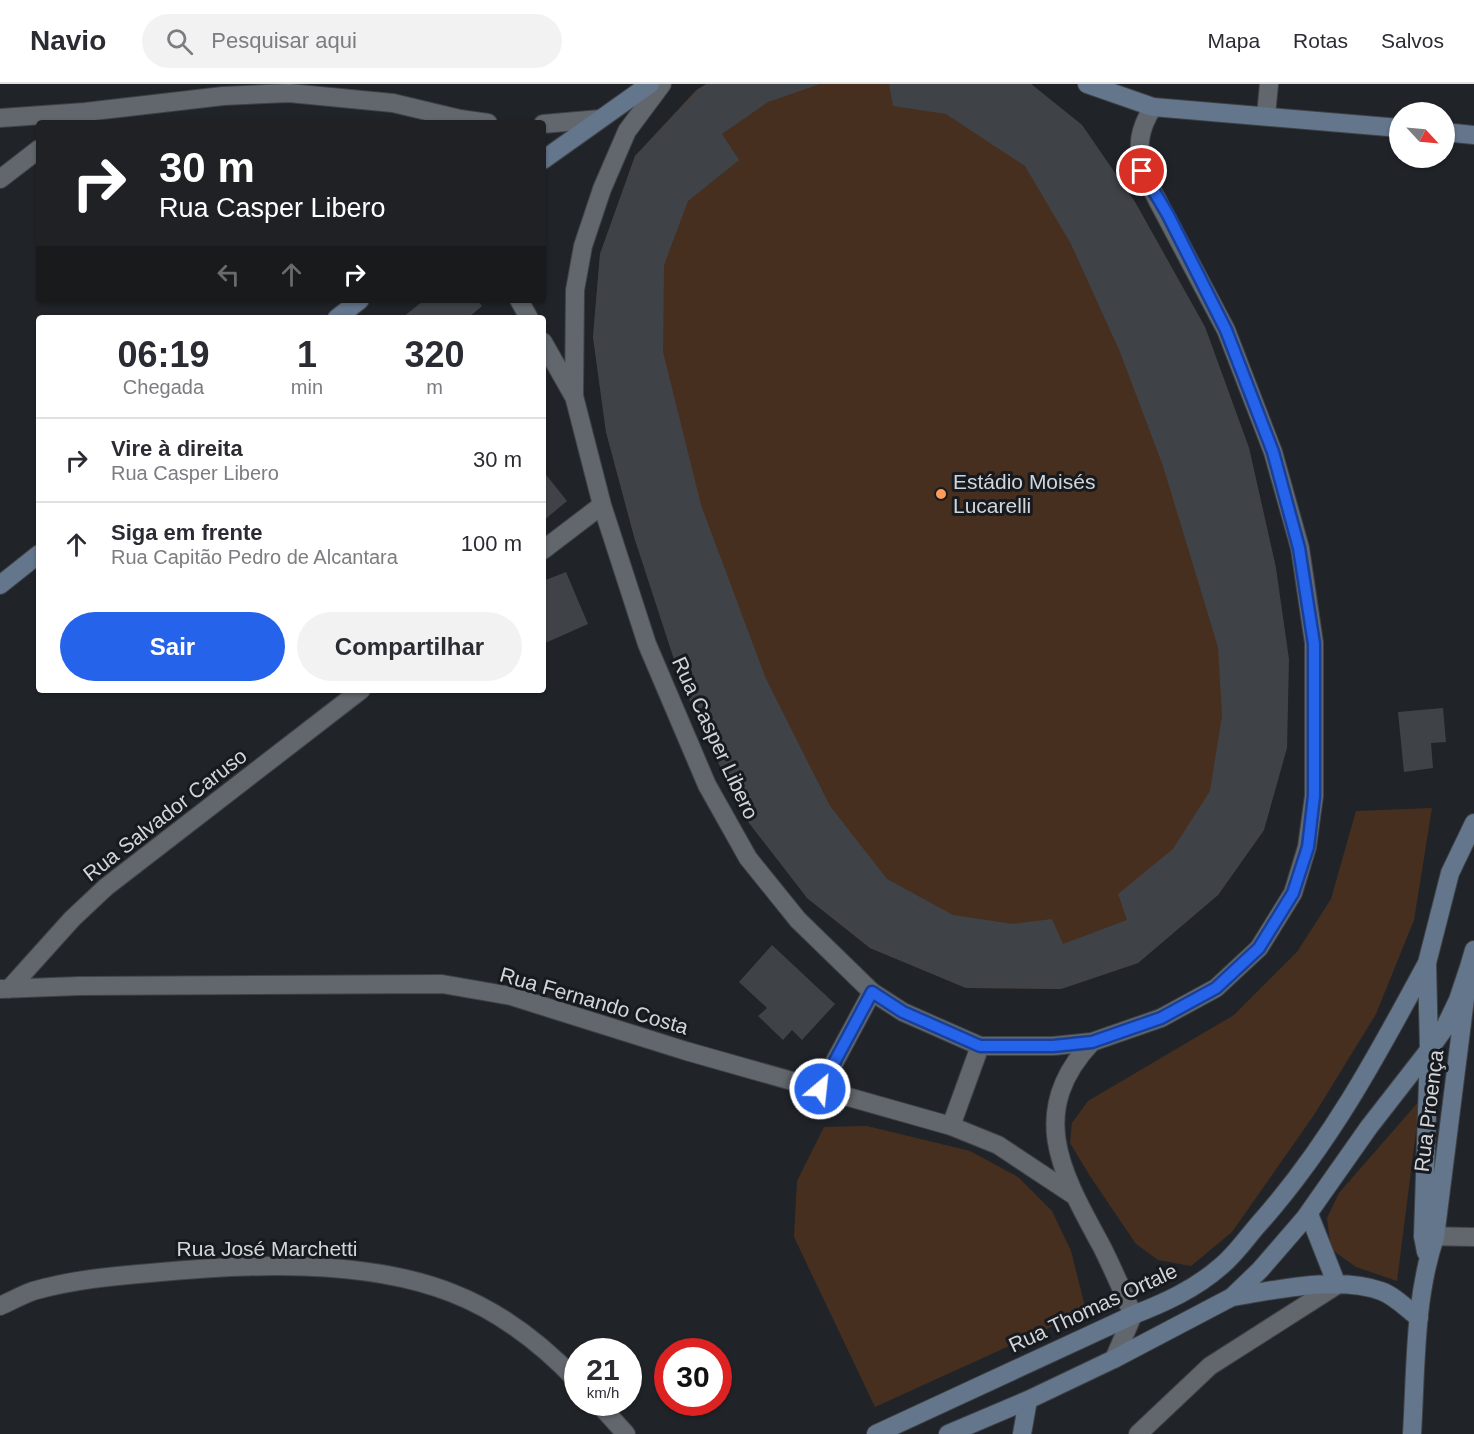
<!DOCTYPE html>
<html lang="pt">
<head>
<meta charset="utf-8">
<style>
  :root { --surface:#fff; --page:#f2f2f3; --text:#2b2b33; --muted:#7c7c81; --line:#e1e1e2; --accent:#2563eb }
  body { margin:0; font-family:Arial,sans-serif; background:var(--page); color:var(--text); height:100vh; display:flex; flex-direction:column; font-size:22px; white-space:nowrap }
  * { box-sizing:border-box; margin:0 }
  p { font-size:20px; color:var(--muted) }
  .icon { flex:none; width:33px; height:33px; fill:none; stroke:currentColor; stroke-width:2; stroke-linecap:round; stroke-linejoin:round }
  .map { position:relative; flex:1; overflow:hidden }
  .side { position:absolute; left:36px; top:231px; width:510px; height:378px; display:flex; flex-direction:column; background:var(--surface); border-radius:6px; box-shadow:0 2px 4px #0004 }
  .side>* { flex:none }
  .hud { position:absolute; left:36px; top:36px; width:510px; height:183px; border-radius:6px; box-shadow:0 2px 4px #0004; background:#202124; color:#fff; overflow:hidden }
  .needle { width:39px; rotate:116deg }
  .controls { position:absolute; left:1389px; top:18px; display:grid; gap:12px }
  .controls a { display:grid; place-items:center; width:66px; height:66px; border-radius:50%; background:var(--surface); box-shadow:0 2px 4px #0004; font-size:30px }
  .speed { position:absolute; left:564px; top:1254px; display:flex; gap:12px; font-size:30px; font-weight:700; text-align:center }
  .speed>* { display:grid; place-content:center; width:78px; height:78px; border-radius:50%; background:var(--surface); box-shadow:0 2px 4px #0004; line-height:1 }
  .speed small { font-size:15px; font-weight:400 }
  .speed .limit { border:9px solid #d22; background:#fff; color:#111 }
  .pin { position:absolute; display:grid; place-items:center; width:51px; height:51px; color:#fff; margin:-26px; border:3px solid #fff; border-radius:50%; box-shadow:0 2px 6px #0007 }
  .me { position:absolute; width:66px; margin:-33px; rotate:28deg; stroke-linejoin:round; filter:drop-shadow(0 0 4px #0008) }
  .turn { display:flex; align-items:center; gap:21px; height:126px; padding:0 24px; font-size:27px }
  .turn .icon { width:78px; height:78px; stroke-width:2.5 }
  .turn b { display:block; font-size:42px; line-height:51px }
  .lanes { display:flex; align-items:center; height:57px; padding:0 24px; background:#0003; justify-content:center; gap:30px; direction:ltr }
  .lanes .off { opacity:.35 }
  .eta { display:flex; justify-content:space-evenly; align-items:center; height:102px; text-align:center }
  .eta b { font-size:36px; font-weight:700; line-height:42px }
  .button { display:flex; gap:12px; margin-top:auto; padding:12px 24px }
  .button a { flex:1; height:69px; border-radius:36px; background:var(--accent); color:#fff; font-size:24px; font-weight:700; line-height:69px; text-align:center }
  .button a+a { background:var(--page); color:var(--text) }
  ul { padding:0; list-style:none }
  li { display:flex; align-items:center; gap:18px; height:84px; padding:0 24px; border-top:2px solid var(--line) }
  li div { flex:1 }
  li b { display:block; font-size:22px }
  li em { font-style:normal }
  header { display:flex; align-items:center; gap:36px; box-sizing:border-box; height:84px; padding:0 30px; background:var(--surface); border-bottom:2px solid var(--line) }
  header strong { font-size:28px }
  nav { display:flex; gap:33px; margin-inline-start:auto; font-size:21px }
  .search { width:420px; height:54px; background:var(--page); display:flex; align-items:center; gap:15px; box-sizing:border-box; padding:0 21px; border-radius:33px; color:var(--muted); font-size:22px }
  .map>svg:first-child { display:block }
</style>
</head>
<body>
<header>
<strong>Navio</strong>
<div class="search"><svg class="icon" aria-label="search" viewBox="0 0 24 24"><circle cx="10" cy="10" r="6"/><path d="M15 15l6 6"/></svg>Pesquisar aqui</div>
<nav><a>Mapa</a><a>Rotas</a><a>Salvos</a></nav>
</header>
<div class="map">
<svg width="1474" height="1350" viewBox="0 0 1474 1350">
  <rect width="100%" height="100%" fill="#202429"/>
  <!-- green -->
  <path fill="#472f1f" d="M706,0H1031L1082,41L1135,118L1205,243L1249,364L1276,484L1264,746L1218,811L1138,879L1061,905L966,904L870,864L807,814L635,456L606,348L593,253L600,170L635,72L696,6Z
    M1432,724L1414,836L1376,930L1314,1031L1232,1148L1191,1182L1158,1176L1136,1160L1090,1092L1070,1059L1072,1039L1088,1017L1234,931L1297,868L1331,815L1356,727Z
    M1420,1016L1397,1197L1356,1183L1331,1165L1327,1134L1339,1109Z
    M867,1042L970,1067L1018,1093L1052,1127L1071,1167L1086,1227L875,1323L794,1153L797,1097L824,1043Z"/>
  <!-- building -->
  <path fill="#3f4348" d="M706,0H820L768,18L722,50L739,76L688,117L664,181L663,268L701,421L766,595L830,722L887,795L953,831L1013,840L1052,835L1063,860L1127,836L1118,810L1173,765L1210,707L1222,632L1218,563L1163,382L1120,268L1071,160L1025,82L946,30L893,22L889,0H1031L1082,41L1135,118L1205,243L1249,364L1276,484L1289,575L1287,664L1264,746L1218,811L1138,879L1061,905L966,904L870,864L807,814L742,730L682,600L635,456L606,348L593,253L600,170L635,72L697,6Z
    M424,216H477L482,222L468,234H402Z
    M543,387L567,417L543,437Z
    M566,488L588,540L543,560V497Z
    M1443,624L1446,658L1431,659L1433,684L1404,688L1398,628Z
    M772,861L835,920L802,956L792,946L783,956L758,932L767,924L739,898Z"/>
  <g fill="none" stroke-linecap="round" stroke-linejoin="round">
    <defs>
      <path id="street" d="M662,0L627,47L602,105L583,162L575,206L574,312L602,421L647,560L707,701L748,774L798,836L872,908L903,928L980,962H1053L1092,958L1161,934L1216,904L1259,864L1293,809L1307,763L1314,712V559L1300,464L1273,368L1226,246L1142,87C1138,60 1138,47 1153,23
        M1266,31L1269,0
        M0,34L85,28L223,12L289,9L393,19L460,35L488,39
        M543,40L600,35
        M0,95L39,65
        M519,216L529,234
        M543,258L573,311
        M543,466L602,421
        M0,905L79,902L442,900L511,912L686,967L951,1042L998,1061L1075,1112
        M9,905L72,835L106,803L361,606
        M1092,958C1025,1029 1063,1091 1102,1163C1113,1185 1123,1208 1133,1231L1114,1275
        M820,1005L872,908
        M951,1042L980,962
        M1423,1152L1474,1153
        M0,1222C11,1217 22,1211 33,1207C71,1196 112,1192 150,1189C244,1180 364,1174 452,1209C501,1228 542,1260 578,1298
        M597,1318L626,1350
        M1138,1350L1210,1282L1337,1201"/>
      <path id="secondary" d="M1087,0L1153,23L1400,44
        M1444,48L1474,51
        M543,76L650,0
        M337,234L360,216
        M0,501L39,470
        M1309,1130L1337,1201
        M1426,1168L1423,1152L1429,966L1427,879L1450,789L1474,739
        M1232,1213C1276,1206 1338,1191 1381,1207C1395,1212 1407,1225 1419,1234
        M876,1350L1133,1231C1164,1219 1195,1205 1220,1183C1234,1172 1245,1156 1257,1142C1328,1063 1377,972 1427,879
        M948,1350L1028,1316L1114,1275L1232,1213L1260,1186L1305,1134L1369,1043L1429,966L1444,945L1458,916L1469,883
        M1022,1350L1028,1316
        M1412,1350C1416,1285 1414,1215 1435,1153L1469,883L1474,866"/>
    </defs>
    <!-- street casing -->
    <use href="#street" stroke="#3e4145" stroke-width="20"/>
    <!-- secondary casing -->
    <use href="#secondary" stroke="#3e4145" stroke-width="20"/>
    <!-- street -->
    <use href="#street" stroke="#62676d" stroke-width="18"/>
    <!-- secondary -->
    <use href="#secondary" stroke="#64768c" stroke-width="18"/>
  </g>
  <g fill="none" stroke-linecap="round" stroke-linejoin="round">
    <defs>
      <path id="route" d="M820,1005L872,908L903,928L980,962H1053L1092,958L1161,934L1216,904L1259,864L1293,809L1308,763L1314,712V560L1299,464L1273,368L1226,246L1168,131L1142,87"/>
    </defs>
    <!-- route casing -->
    <use href="#route" stroke="#184099" stroke-width="15"/>
    <!-- route -->
    <use href="#route" stroke="#2563eb" stroke-width="10"/>
  </g>
  <!-- markers -->
  <circle fill="#fe9c57" stroke="#171a1f" stroke-width="2" cx="941" cy="410" r="6"/>
  <g text-anchor="middle" stroke-width="6" stroke-linejoin="round" paint-order="stroke">
    <!-- poi labels -->
    <g font-size="21" fill="#d3d6d9" stroke="#171a1f" text-anchor="start">
      <text x="953" y="405">Estádio Moisés<tspan x="953" dy="24">Lucarelli</tspan></text>
    </g>
    <!-- street labels -->
    <g font-size="21" fill="#d3d6d9" stroke="#171a1f">
      <text transform="translate(715 654) rotate(65)" y="7">Rua Casper Libero</text>
      <text transform="translate(165 731) rotate(-38)" y="7">Rua Salvador Caruso</text>
      <text transform="translate(594 917) rotate(16)" y="7">Rua Fernando Costa</text>
      <text transform="translate(1429 1027) rotate(-83)" y="7">Rua Proença</text>
      <text x="267" y="1172">Rua José Marchetti</text>
      <text transform="translate(1093 1224) rotate(-25)" y="7">Rua Thomas Ortale</text>
    </g>
  </g>
</svg>
<div class="controls">
<a><svg class="needle" viewBox="-14 -14 28 28"><path d="M0-13l5 13h-10z" fill="#e53935"/><path d="M0 13l5-13h-10z" fill="#7c7c81"/></svg></a>
</div>
<div class="speed"><div>21<small>km/h</small></div><div class="limit">30</div></div>
<div class="pin" style="left:1142px;top:87px;background:#d93025"><svg class="icon" aria-label="arrive" viewBox="0 0 24 24"><path d="M6 21V4h12l-3 4 3 4H6"/></svg></div>
<svg class="me" style="left:820px;top:1005px" viewBox="-20 -20 40 40"><circle r="17" fill="#2563eb" stroke="#fff" stroke-width="3"/><path d="M0-11L8 9 0 5-8 9z" fill="#fff"/></svg>
<div class="hud">
<div class="turn"><svg class="icon" aria-label="right" viewBox="0 0 24 24"><path d="M7 20v-9h11M14 6l5 5-5 5"/></svg><div><b>30 m</b>Rua Casper Libero</div></div>
<div class="lanes"><svg class="icon off" aria-label="left" viewBox="0 0 24 24"><path d="M17 20v-9H6M10 6l-5 5 5 5"/></svg><svg class="icon off" aria-label="ahead" viewBox="0 0 24 24"><path d="M12 20V5M6 11l6-6 6 6"/></svg><svg class="icon" aria-label="right" viewBox="0 0 24 24"><path d="M7 20v-9h11M14 6l5 5-5 5"/></svg></div>
</div>
<section class="side">
<div class="eta">
<div><b>06:19</b><p>Chegada</p></div>
<div><b>1</b><p>min</p></div>
<div><b>320</b><p>m</p></div>
</div>
<ul>
<li><svg class="icon" aria-label="right" viewBox="0 0 24 24"><path d="M7 20v-9h11M14 6l5 5-5 5"/></svg><div><b>Vire à direita</b><p>Rua Casper Libero</p></div><em>30 m</em></li>
<li><svg class="icon" aria-label="ahead" viewBox="0 0 24 24"><path d="M12 20V5M6 11l6-6 6 6"/></svg><div><b>Siga em frente</b><p>Rua Capitão Pedro de Alcantara</p></div><em>100 m</em></li>
</ul>
<div class="button"><a>Sair</a><a>Compartilhar</a></div>
</section>
</div>
</body>
</html>
